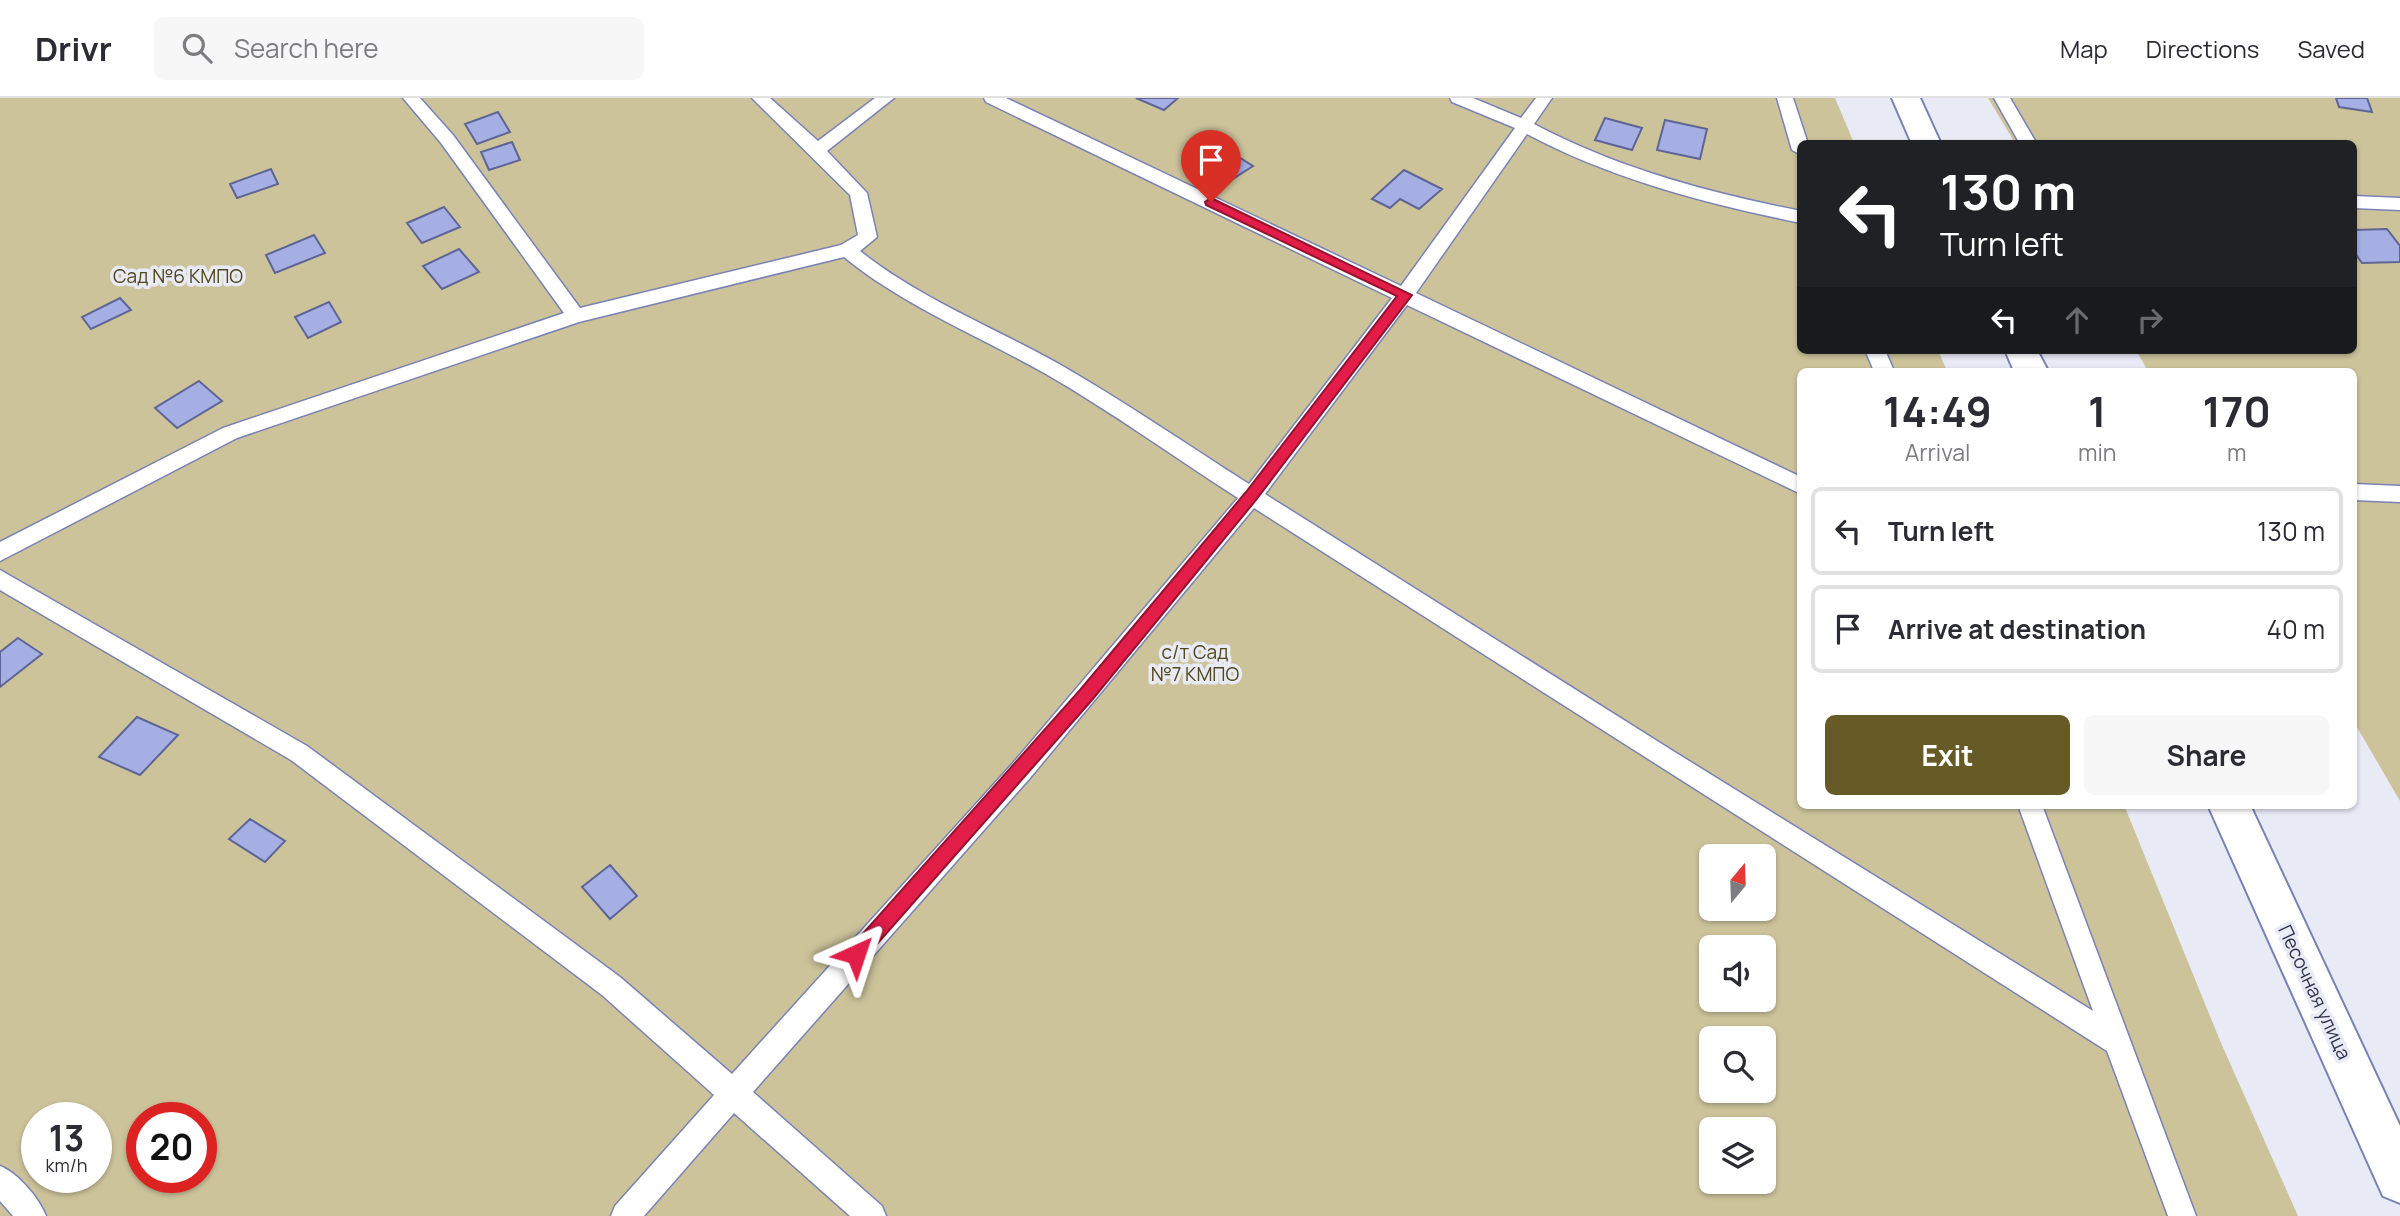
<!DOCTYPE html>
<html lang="en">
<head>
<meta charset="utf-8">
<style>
  :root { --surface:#fff; --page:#f7f7f7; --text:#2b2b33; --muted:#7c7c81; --line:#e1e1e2; --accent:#665b27 }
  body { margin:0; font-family:Manrope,sans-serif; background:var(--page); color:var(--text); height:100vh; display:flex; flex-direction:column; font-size:26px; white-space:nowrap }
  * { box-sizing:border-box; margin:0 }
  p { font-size:23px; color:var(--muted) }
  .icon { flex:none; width:38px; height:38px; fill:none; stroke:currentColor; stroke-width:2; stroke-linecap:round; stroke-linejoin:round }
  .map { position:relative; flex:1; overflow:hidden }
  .drawer { position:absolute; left:1797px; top:270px; width:560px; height:441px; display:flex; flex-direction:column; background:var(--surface); border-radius:10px; box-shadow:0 2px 5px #0004 }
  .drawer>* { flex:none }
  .hud { position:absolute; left:1797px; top:42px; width:560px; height:214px; border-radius:10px; box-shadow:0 2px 5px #0004; background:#202124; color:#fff; overflow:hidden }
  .needle { width:46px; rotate:19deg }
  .fabs { position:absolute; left:1699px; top:746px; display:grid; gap:14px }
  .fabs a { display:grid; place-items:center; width:77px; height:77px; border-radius:10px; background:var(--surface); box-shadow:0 2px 5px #0004; font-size:35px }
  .speed { position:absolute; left:21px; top:1004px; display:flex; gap:14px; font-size:35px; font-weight:700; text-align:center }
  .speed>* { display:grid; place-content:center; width:91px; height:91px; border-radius:50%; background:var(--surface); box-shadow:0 2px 5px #0004; line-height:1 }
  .speed small { font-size:18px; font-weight:400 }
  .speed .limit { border:10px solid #d22; background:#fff; color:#111 }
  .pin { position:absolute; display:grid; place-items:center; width:60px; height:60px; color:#fff; margin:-72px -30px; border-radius:50% 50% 50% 0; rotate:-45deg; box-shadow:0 0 7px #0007 }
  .pin .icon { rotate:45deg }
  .me { position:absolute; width:77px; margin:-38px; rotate:42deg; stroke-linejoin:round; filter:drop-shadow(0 0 5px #0008) }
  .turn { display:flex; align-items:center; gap:24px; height:147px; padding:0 28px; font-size:32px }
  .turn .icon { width:91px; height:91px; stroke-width:2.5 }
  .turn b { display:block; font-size:49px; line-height:60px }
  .lanes { display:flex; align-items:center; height:66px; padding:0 28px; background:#0003; justify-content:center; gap:35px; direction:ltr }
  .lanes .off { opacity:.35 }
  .eta { display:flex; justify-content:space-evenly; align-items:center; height:119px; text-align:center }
  .eta b { font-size:42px; font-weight:700; line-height:49px }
  .action { display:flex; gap:14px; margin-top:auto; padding:14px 28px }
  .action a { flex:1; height:80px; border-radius:10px; background:var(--accent); color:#fff; font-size:28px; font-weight:700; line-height:80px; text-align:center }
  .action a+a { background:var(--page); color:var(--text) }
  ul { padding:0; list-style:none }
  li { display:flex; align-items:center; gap:21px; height:88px; margin:0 14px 10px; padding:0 14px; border:4px solid var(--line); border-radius:10px }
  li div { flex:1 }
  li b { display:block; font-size:26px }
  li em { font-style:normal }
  header { display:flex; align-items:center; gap:42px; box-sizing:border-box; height:98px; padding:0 35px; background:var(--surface); border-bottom:2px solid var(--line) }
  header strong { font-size:33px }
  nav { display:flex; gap:38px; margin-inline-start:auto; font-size:24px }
  .search { width:490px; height:63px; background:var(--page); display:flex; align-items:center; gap:18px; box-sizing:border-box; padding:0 24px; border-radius:10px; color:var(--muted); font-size:26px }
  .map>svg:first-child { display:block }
</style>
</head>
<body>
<header>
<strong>Drivr</strong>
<div class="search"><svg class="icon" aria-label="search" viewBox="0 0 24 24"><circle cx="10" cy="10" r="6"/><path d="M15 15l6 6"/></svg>Search here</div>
<nav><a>Map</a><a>Directions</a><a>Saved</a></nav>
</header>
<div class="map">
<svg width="2400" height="1118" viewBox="0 0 2400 1118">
  <rect width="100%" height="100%" fill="#e8eaf6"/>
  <!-- green -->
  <path fill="#ccc39b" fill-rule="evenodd" d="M0,0H1835L1854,45L1801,46V252H1938L1947,273H1801V707H2124L2221,945L2298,1118H0ZM1712,758H1764V810H1712ZM1712,849H1764V901H1712ZM1712,940H1764V992H1712ZM37,1020H96V1080H37ZM142,1020H201V1080H142ZM1712,1031H1764V1083H1712Z
    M1988,0H2400V703L2354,624V273H2148L2136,252H2354V46L2015,45Z"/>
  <!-- building -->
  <path fill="#a6afe4" stroke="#5e6595" stroke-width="2" d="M1136,0H1178L1164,12Z
    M2336,0H2367L2372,14L2339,9Z
    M498,14L510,34L477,46L465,26Z
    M1605,20L1642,30L1632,52L1595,42Z
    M1665,22L1707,31L1700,61L1657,52Z
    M512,44L520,62L489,72L481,54Z
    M1226,51L1253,68L1228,84L1202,66Z
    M271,71L278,86L237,100L230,86Z
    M1404,72L1442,91L1419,111L1400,101L1390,110L1372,101Z
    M444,109L460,129L422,145L407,125Z
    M2387,131L2400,148V164L2362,165L2354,154V132Z
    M314,137L325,155L275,175L266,157Z
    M459,151L479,174L442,191L423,168Z
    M120,200L131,212L91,231L82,219Z
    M329,204L341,224L308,240L295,219Z
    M199,283L222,303L177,330L155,310Z
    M18,540L42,556L0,589V554Z
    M137,619L178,637L140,677L99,659Z
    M250,721L285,743L265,764L229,741Z
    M610,767L637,798L610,821L582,789Z"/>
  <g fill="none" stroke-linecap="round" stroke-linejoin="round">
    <defs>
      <path id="lane" d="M403,0H420L453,37L580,210L841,147L858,137L850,97L752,0H770L818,43L875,0H894L827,53L867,95L877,139L860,153C919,200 993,229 1059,266C1124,303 1186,346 1249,386L1392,200L986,4L984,0H1006L1401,188L1515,30L1452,4L1450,0H1473L1521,20L1536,0H1552L1534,26C1617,70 1709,95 1801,113V125C1708,106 1611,81 1527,36L1416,195L1801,379V396L1407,207L1265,396L1673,653L2093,913L2018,707H2042L2196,1118H2168L2107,953L1254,410L1030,680L753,994L882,1108L886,1118H850L734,1015L644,1118H611L615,1108L714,997L602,897L291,662L0,492V472L307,648L620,879L732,976L1013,665L1238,400C1174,359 1112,314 1046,276C979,238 904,208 844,159L579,224L237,340L0,463V444L223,330L564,215L441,45Z
        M1777,0H1793L1808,46H1801V57L1792,52Z
        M1994,0H2010L2037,46H2020Z
        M2354,98L2400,100V112L2354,110Z
        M1865,252H1885L1894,273H1874Z
        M2354,386L2400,388V404L2354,402Z
        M0,1068C18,1075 39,1100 46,1118H13L0,1103Z"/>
      <path id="secondary" d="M1892,0H1920L1941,46H1912Z
        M2005,252H2037L2048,273H2014Z
        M2208,707H2250L2400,1028V1105L2383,1098Z"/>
    </defs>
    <!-- lane casing -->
    <use href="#lane" stroke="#7a82b4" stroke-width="3"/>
    <!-- secondary casing -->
    <use href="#secondary" stroke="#7a82b4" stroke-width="4"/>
    <!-- lane -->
    <use href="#lane" fill="#fff" fill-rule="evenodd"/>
    <!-- secondary -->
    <use href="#secondary" fill="#fff" fill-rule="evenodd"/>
  </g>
  <!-- route -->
  <path fill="#e11d48" stroke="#92132f" stroke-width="2" d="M1211,100L1412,197L1256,402L1092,602L863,862L856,865L850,862L847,856L850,850L1080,592L1246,394L1397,198L1206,107L1205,104Z"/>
  <g text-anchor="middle" stroke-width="7" stroke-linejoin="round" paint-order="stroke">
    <!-- park labels -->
    <g font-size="19" fill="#524819" stroke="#e8eaf6">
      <text x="178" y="185">Сад №6 КМПО</text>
      <text x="1195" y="561">с/т Сад<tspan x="1195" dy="22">№7 КМПО</tspan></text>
    </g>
    <!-- street labels -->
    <g font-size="19" fill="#303449" stroke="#e8eaf6">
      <text transform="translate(2315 894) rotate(65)" y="7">Песочная улица</text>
    </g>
  </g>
</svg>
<div class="fabs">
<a><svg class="needle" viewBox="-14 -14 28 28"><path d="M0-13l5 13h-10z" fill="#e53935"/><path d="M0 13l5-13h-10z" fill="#7c7c81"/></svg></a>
<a><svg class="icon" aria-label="sound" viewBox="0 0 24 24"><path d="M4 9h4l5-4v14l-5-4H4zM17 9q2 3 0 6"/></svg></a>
<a><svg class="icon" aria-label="search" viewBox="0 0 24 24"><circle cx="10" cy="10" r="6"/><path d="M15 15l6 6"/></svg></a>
<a><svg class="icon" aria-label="layers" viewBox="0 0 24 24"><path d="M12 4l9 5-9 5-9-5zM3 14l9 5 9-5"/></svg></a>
</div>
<div class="speed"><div>13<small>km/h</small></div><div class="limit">20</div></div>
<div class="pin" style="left:1211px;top:104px;background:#d93025"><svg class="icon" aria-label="arrive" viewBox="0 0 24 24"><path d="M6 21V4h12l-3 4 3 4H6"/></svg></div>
<svg class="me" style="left:856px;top:856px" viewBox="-20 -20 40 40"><path d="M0-17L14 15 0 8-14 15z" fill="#e11d48" stroke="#fff" stroke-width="4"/></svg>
<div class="hud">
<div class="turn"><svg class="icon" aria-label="left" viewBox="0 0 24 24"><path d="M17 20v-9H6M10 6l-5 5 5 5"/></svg><div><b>130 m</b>Turn left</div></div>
<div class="lanes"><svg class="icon" aria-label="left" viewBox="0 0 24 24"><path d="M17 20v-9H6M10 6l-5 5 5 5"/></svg><svg class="icon off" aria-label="ahead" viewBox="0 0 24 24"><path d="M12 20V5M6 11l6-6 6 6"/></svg><svg class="icon off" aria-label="right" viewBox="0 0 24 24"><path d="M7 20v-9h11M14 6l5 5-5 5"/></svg></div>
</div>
<section class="drawer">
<div class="eta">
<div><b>14:49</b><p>Arrival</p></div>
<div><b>1</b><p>min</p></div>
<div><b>170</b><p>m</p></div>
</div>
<ul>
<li><svg class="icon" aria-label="left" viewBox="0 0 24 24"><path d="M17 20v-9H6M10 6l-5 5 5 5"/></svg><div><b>Turn left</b></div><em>130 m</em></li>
<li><svg class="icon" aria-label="arrive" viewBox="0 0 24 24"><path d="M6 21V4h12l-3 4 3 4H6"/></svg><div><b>Arrive at destination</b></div><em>40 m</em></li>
</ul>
<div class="action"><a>Exit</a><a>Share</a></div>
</section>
</div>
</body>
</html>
